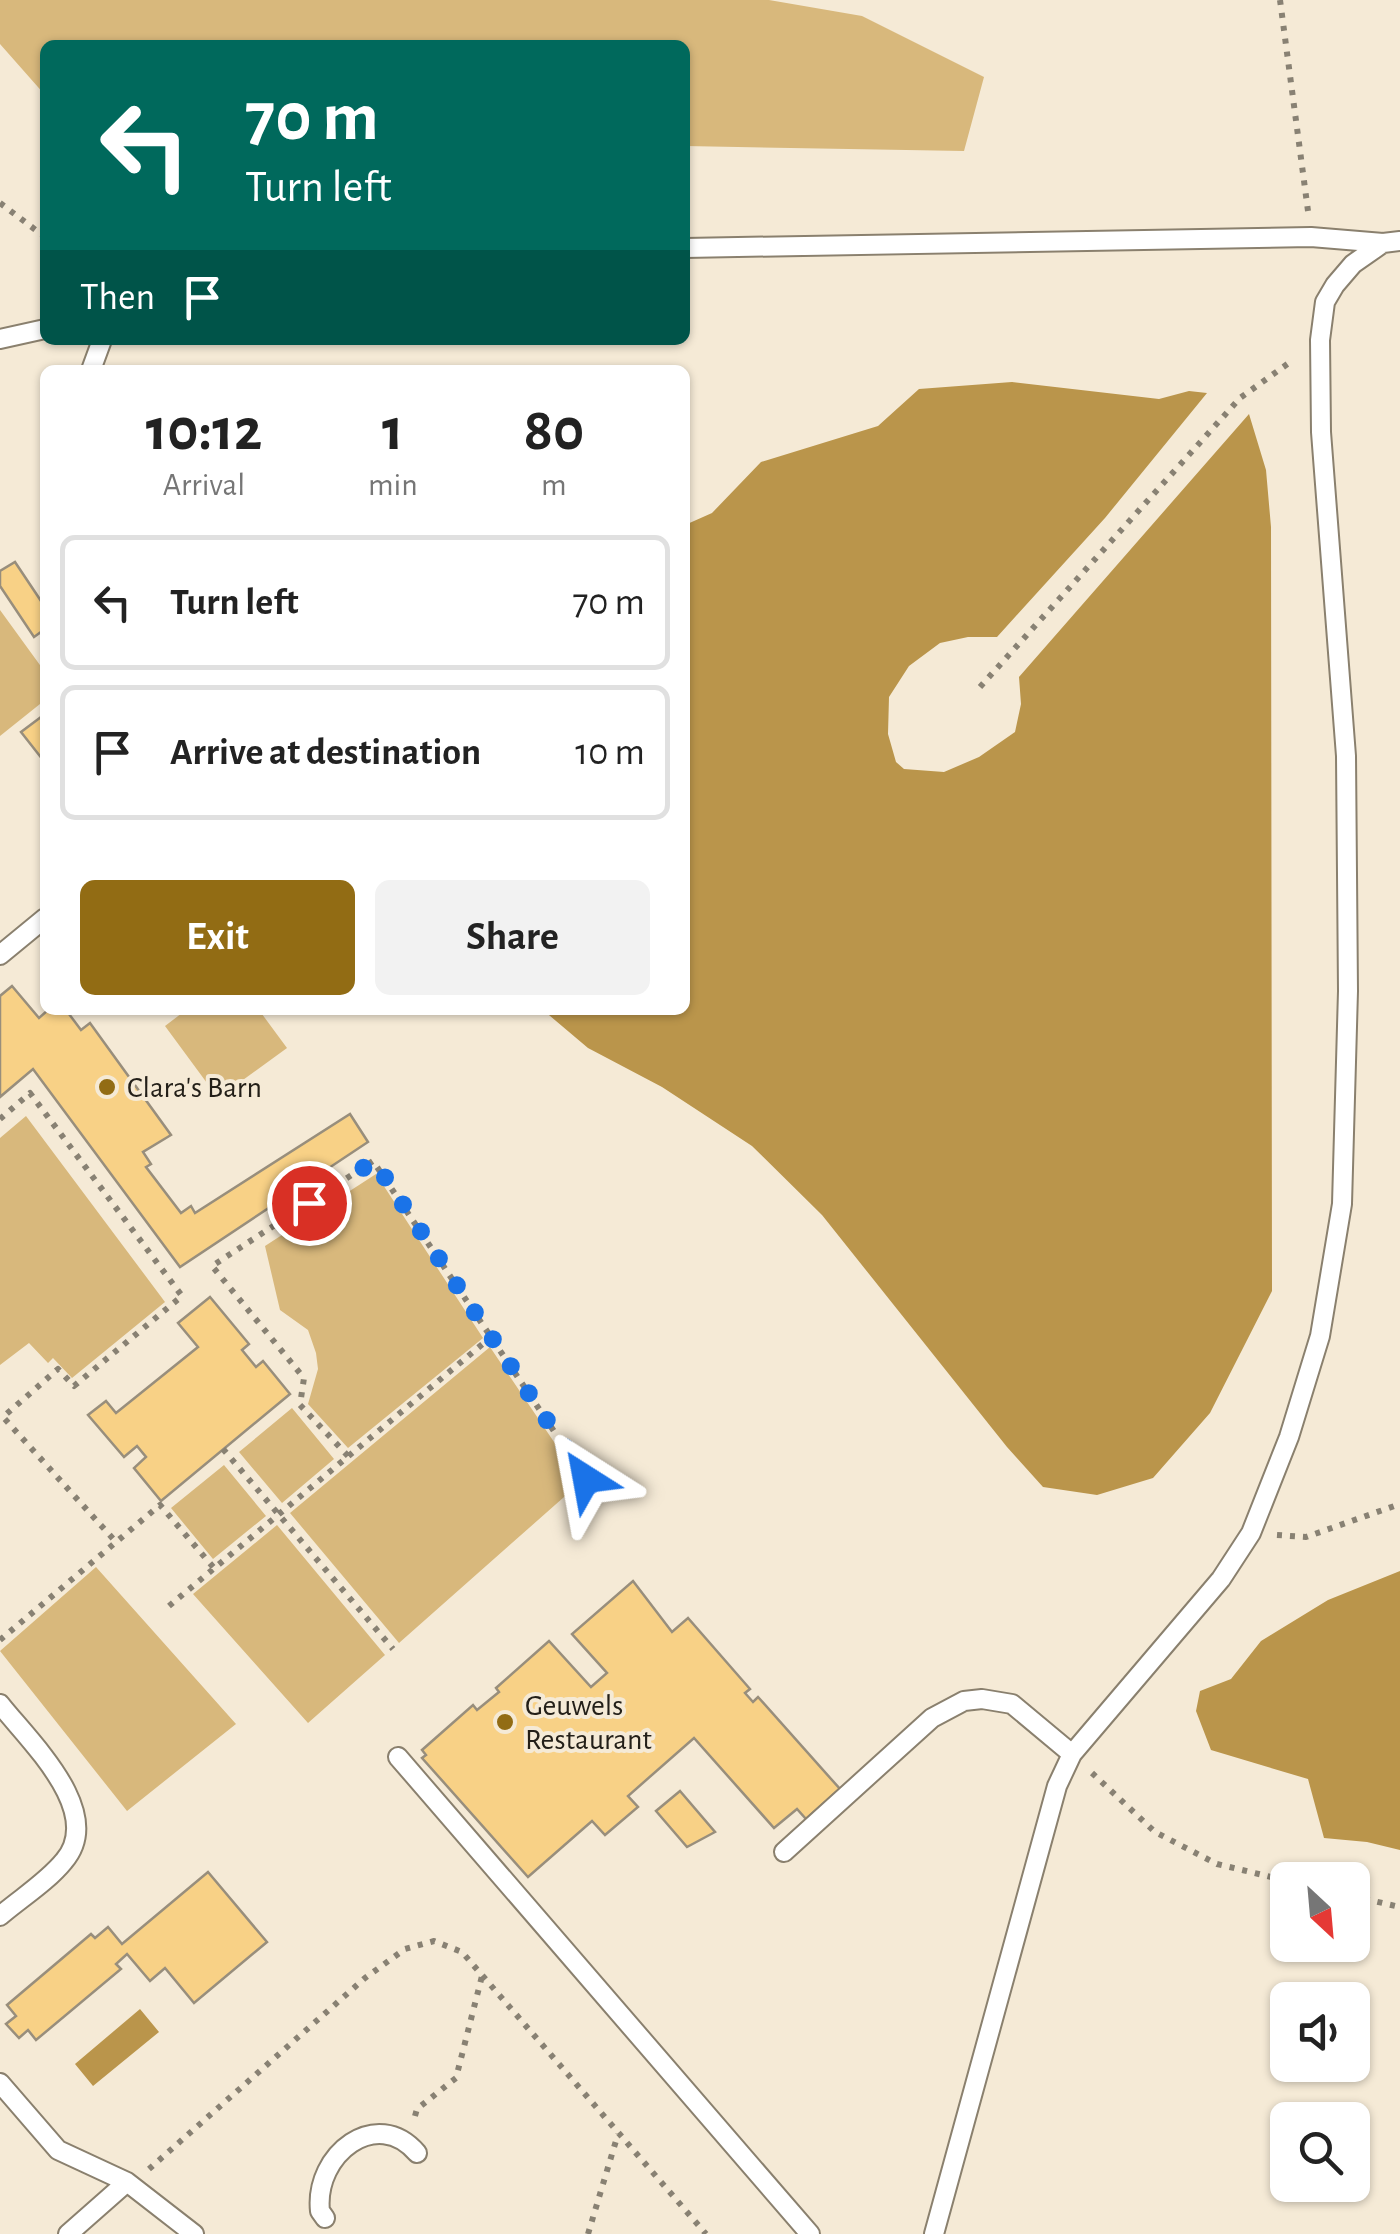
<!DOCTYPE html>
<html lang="en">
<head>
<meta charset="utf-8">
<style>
  :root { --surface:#fff; --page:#f2f2f2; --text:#222; --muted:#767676; --line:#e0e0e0; --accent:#926c14 }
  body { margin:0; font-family:"Alegreya Sans",sans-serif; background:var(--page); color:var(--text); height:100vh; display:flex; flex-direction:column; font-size:38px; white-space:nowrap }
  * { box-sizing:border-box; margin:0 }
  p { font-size:32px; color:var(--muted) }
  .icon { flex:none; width:55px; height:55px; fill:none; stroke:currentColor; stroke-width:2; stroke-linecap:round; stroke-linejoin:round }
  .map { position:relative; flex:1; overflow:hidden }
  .sheet { position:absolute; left:40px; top:365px; width:650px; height:650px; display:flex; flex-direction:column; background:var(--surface); border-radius:15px; box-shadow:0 2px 8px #0004 }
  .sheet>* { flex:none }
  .top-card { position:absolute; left:40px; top:40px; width:650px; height:305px; border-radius:15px; box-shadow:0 2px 8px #0004; background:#00695c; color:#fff; overflow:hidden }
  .needle { width:65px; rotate:154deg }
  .tools { position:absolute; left:1270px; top:1862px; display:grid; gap:20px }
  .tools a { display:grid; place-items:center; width:100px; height:100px; border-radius:15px; background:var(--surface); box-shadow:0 2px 8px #0004; font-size:50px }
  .pin { position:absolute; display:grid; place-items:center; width:85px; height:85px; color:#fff; margin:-42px; border:5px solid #fff; border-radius:50%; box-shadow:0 2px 10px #0007 }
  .me { position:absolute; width:110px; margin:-55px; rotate:326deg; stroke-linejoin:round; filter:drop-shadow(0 0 8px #0008) }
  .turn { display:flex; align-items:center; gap:35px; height:210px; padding:0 40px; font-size:45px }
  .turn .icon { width:130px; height:130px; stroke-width:2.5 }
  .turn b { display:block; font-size:70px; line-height:85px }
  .then { display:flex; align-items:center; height:95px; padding:0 40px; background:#0003; gap:20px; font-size:38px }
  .eta { display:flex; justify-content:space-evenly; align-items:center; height:170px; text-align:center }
  .eta b { font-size:60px; font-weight:700; line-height:70px }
  .action { display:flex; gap:20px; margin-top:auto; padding:20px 40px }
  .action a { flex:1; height:115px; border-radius:15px; background:var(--accent); color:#fff; font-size:40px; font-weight:700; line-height:115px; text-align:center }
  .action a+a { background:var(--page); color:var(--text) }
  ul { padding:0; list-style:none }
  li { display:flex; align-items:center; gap:30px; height:135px; margin:0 20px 15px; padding:0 20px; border:5px solid var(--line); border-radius:15px }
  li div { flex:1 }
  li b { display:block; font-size:38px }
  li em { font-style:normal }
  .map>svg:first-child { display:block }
</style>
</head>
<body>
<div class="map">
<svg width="1400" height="2234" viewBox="0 0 1400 2234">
  <rect width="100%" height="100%" fill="#f5ead6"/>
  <!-- green -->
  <path fill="#d8b87c" d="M0,0H769L862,16L984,77L964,151L685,146V45H45V95L0,44Z
    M0,610L45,672V700L0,736Z
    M186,1010H259L287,1048L218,1098L165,1026Z
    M26,1116L165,1302L72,1378L53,1358L48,1363L29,1343L0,1365V1138Z
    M376,1174L483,1338L348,1448L308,1404L318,1369L316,1353L308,1330L280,1310L265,1246Z
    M490,1347L581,1482L399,1643L290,1513Z
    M292,1408L334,1459L282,1503L239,1452Z
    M224,1465L266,1516L213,1559L171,1508Z
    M277,1525L385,1655L308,1723L193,1594Z
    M96,1567L236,1724L127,1811L0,1651Z"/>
  <!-- water -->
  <path fill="#ba954b" d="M1012,382L1159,399L1189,391L1207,393L1105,518L997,637H968L940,643L909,666L889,697L888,734L896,762L904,769L944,772L979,757L1015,732L1021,704L1019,677L1249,414L1266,470L1271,527L1272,1291L1210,1413L1153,1478L1097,1495L1043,1487L1007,1447L822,1215L752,1146L662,1087L588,1048L543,1010H685V525L712,513L761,462L878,426L919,389Z
    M1400,1571V1850L1367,1842L1324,1838L1308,1779L1211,1750L1196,1711L1200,1691L1231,1679L1261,1641L1328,1600Z
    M140,2009L159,2032L93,2086L75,2064Z"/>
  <!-- building -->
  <path fill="#f8d186" stroke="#988e7c" stroke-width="2.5" d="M15,562L45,607V629L34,637L0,586V571Z
    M45,714V759L43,760L21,732Z
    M12,986L39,1018L48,1010H66L81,1030L90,1023L171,1135L143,1152L151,1164L146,1167L181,1213L191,1206L195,1213L350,1114L368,1142L180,1267L33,1069L0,1097V996Z
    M210,1297L249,1344L242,1350L256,1367L263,1361L290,1394L161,1501L134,1468L146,1457L137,1446L124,1457L88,1415L106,1401L116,1413L198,1347L178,1323Z
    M633,1581L672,1632L688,1618L750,1689L745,1693L753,1702L758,1697L840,1789L806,1819L797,1809L774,1828L694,1738L628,1796L638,1807L605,1835L592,1821L528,1877L422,1758L426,1755L422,1750L473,1705L477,1710L499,1692L496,1688L549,1641L591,1687L607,1673L572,1634Z
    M680,1791L715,1832L687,1847L656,1811Z
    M208,1872L267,1942L194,2003L165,1968L150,1981L127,1954L116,1964L121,1969L36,2040L28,2030L19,2038L6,2024L16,2016L7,2005L91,1934L95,1938L108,1927L122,1944Z"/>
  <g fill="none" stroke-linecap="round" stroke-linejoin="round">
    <defs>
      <path id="service" d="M685,248L1311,237L1383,243
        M0,339L45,329
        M91,370L102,340
        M0,955L45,918
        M0,1704C29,1741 106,1812 64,1861C47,1882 21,1898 0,1916
        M398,1757L810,2234
        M784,1852L932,1718L964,1701L982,1699L1012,1704L1072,1754
        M0,2083L58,2150L127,2182L194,2234
        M325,2218L320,2211C314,2154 377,2106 417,2153
        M68,2234L127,2182
        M934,2234L1057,1786L1072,1754L1221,1579L1251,1533L1289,1437L1320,1336L1342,1204L1348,991L1346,756L1321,432L1320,340L1325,302L1335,285L1353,264L1383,243L1400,241"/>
    </defs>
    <!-- service casing -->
    <use href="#service" stroke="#8a806e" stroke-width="22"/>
    <!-- path -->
    <path stroke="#888173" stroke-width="6" stroke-dasharray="5 8" stroke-linecap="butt" d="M1280,0L1308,211
      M0,203L45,237
      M980,687L1240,398L1293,360
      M0,1119L30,1093L182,1296L74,1386L58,1369L3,1417L116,1542
      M223,1449L393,1649
      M348,1456L300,1405L304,1378L212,1266L373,1161L586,1479
      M1277,1535L1306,1537L1400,1504
      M169,1606L491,1337
      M0,1640L160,1505L214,1568
      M1092,1773L1155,1832L1217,1864L1288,1881
      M1352,1896L1400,1907
      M415,2116L417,2109L456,2078L482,1976
      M149,2169L365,1978L405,1949L434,1941L462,1952L706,2234
      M588,2234L618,2134"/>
    <!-- service -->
    <use href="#service" stroke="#fff" stroke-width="18"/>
  </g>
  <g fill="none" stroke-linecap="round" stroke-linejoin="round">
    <!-- route -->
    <path stroke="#1a73e8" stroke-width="18" stroke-dasharray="0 32.4" d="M309,1203L374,1161L586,1479"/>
  </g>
  <!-- markers -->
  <g fill="#926c14" stroke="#f5ead6" stroke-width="4">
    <circle cx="107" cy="1087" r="10"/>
    <circle cx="505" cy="1722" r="10"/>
  </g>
  <g text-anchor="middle" stroke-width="8" stroke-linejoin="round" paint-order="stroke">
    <!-- poi labels -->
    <g font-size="30" fill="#231f18" stroke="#f5ead6" text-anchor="start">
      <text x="127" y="1097">Clara's Barn</text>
      <text x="525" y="1715">Geuwels<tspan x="525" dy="34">Restaurant</tspan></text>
    </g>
  </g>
</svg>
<div class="tools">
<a><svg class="needle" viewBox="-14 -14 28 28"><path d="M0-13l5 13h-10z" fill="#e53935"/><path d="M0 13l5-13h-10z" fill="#767676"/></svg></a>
<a><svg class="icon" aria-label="sound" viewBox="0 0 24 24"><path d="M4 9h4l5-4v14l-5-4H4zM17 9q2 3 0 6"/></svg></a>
<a><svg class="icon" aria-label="search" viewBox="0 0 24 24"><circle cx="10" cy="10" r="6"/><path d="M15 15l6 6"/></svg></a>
</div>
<div class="pin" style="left:309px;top:1203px;background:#d93025"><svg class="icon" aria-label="arrive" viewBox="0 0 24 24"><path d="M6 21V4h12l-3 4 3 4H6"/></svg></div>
<svg class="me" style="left:586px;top:1479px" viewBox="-20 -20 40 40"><path d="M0-17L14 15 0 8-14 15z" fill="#1a73e8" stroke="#fff" stroke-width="4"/></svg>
<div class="top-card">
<div class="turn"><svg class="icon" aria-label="left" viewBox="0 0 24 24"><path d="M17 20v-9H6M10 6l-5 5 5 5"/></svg><div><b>70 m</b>Turn left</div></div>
<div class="then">Then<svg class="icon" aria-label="arrive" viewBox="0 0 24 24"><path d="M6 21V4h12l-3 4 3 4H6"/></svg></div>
</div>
<section class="sheet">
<div class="eta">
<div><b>10:12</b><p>Arrival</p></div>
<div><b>1</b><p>min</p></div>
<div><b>80</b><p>m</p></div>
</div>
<ul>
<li><svg class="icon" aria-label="left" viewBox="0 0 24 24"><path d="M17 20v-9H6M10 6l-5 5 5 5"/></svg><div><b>Turn left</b></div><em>70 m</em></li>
<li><svg class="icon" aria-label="arrive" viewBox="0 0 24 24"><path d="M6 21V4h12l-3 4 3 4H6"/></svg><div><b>Arrive at destination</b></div><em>10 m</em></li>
</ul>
<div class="action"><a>Exit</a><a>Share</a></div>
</section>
</div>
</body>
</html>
